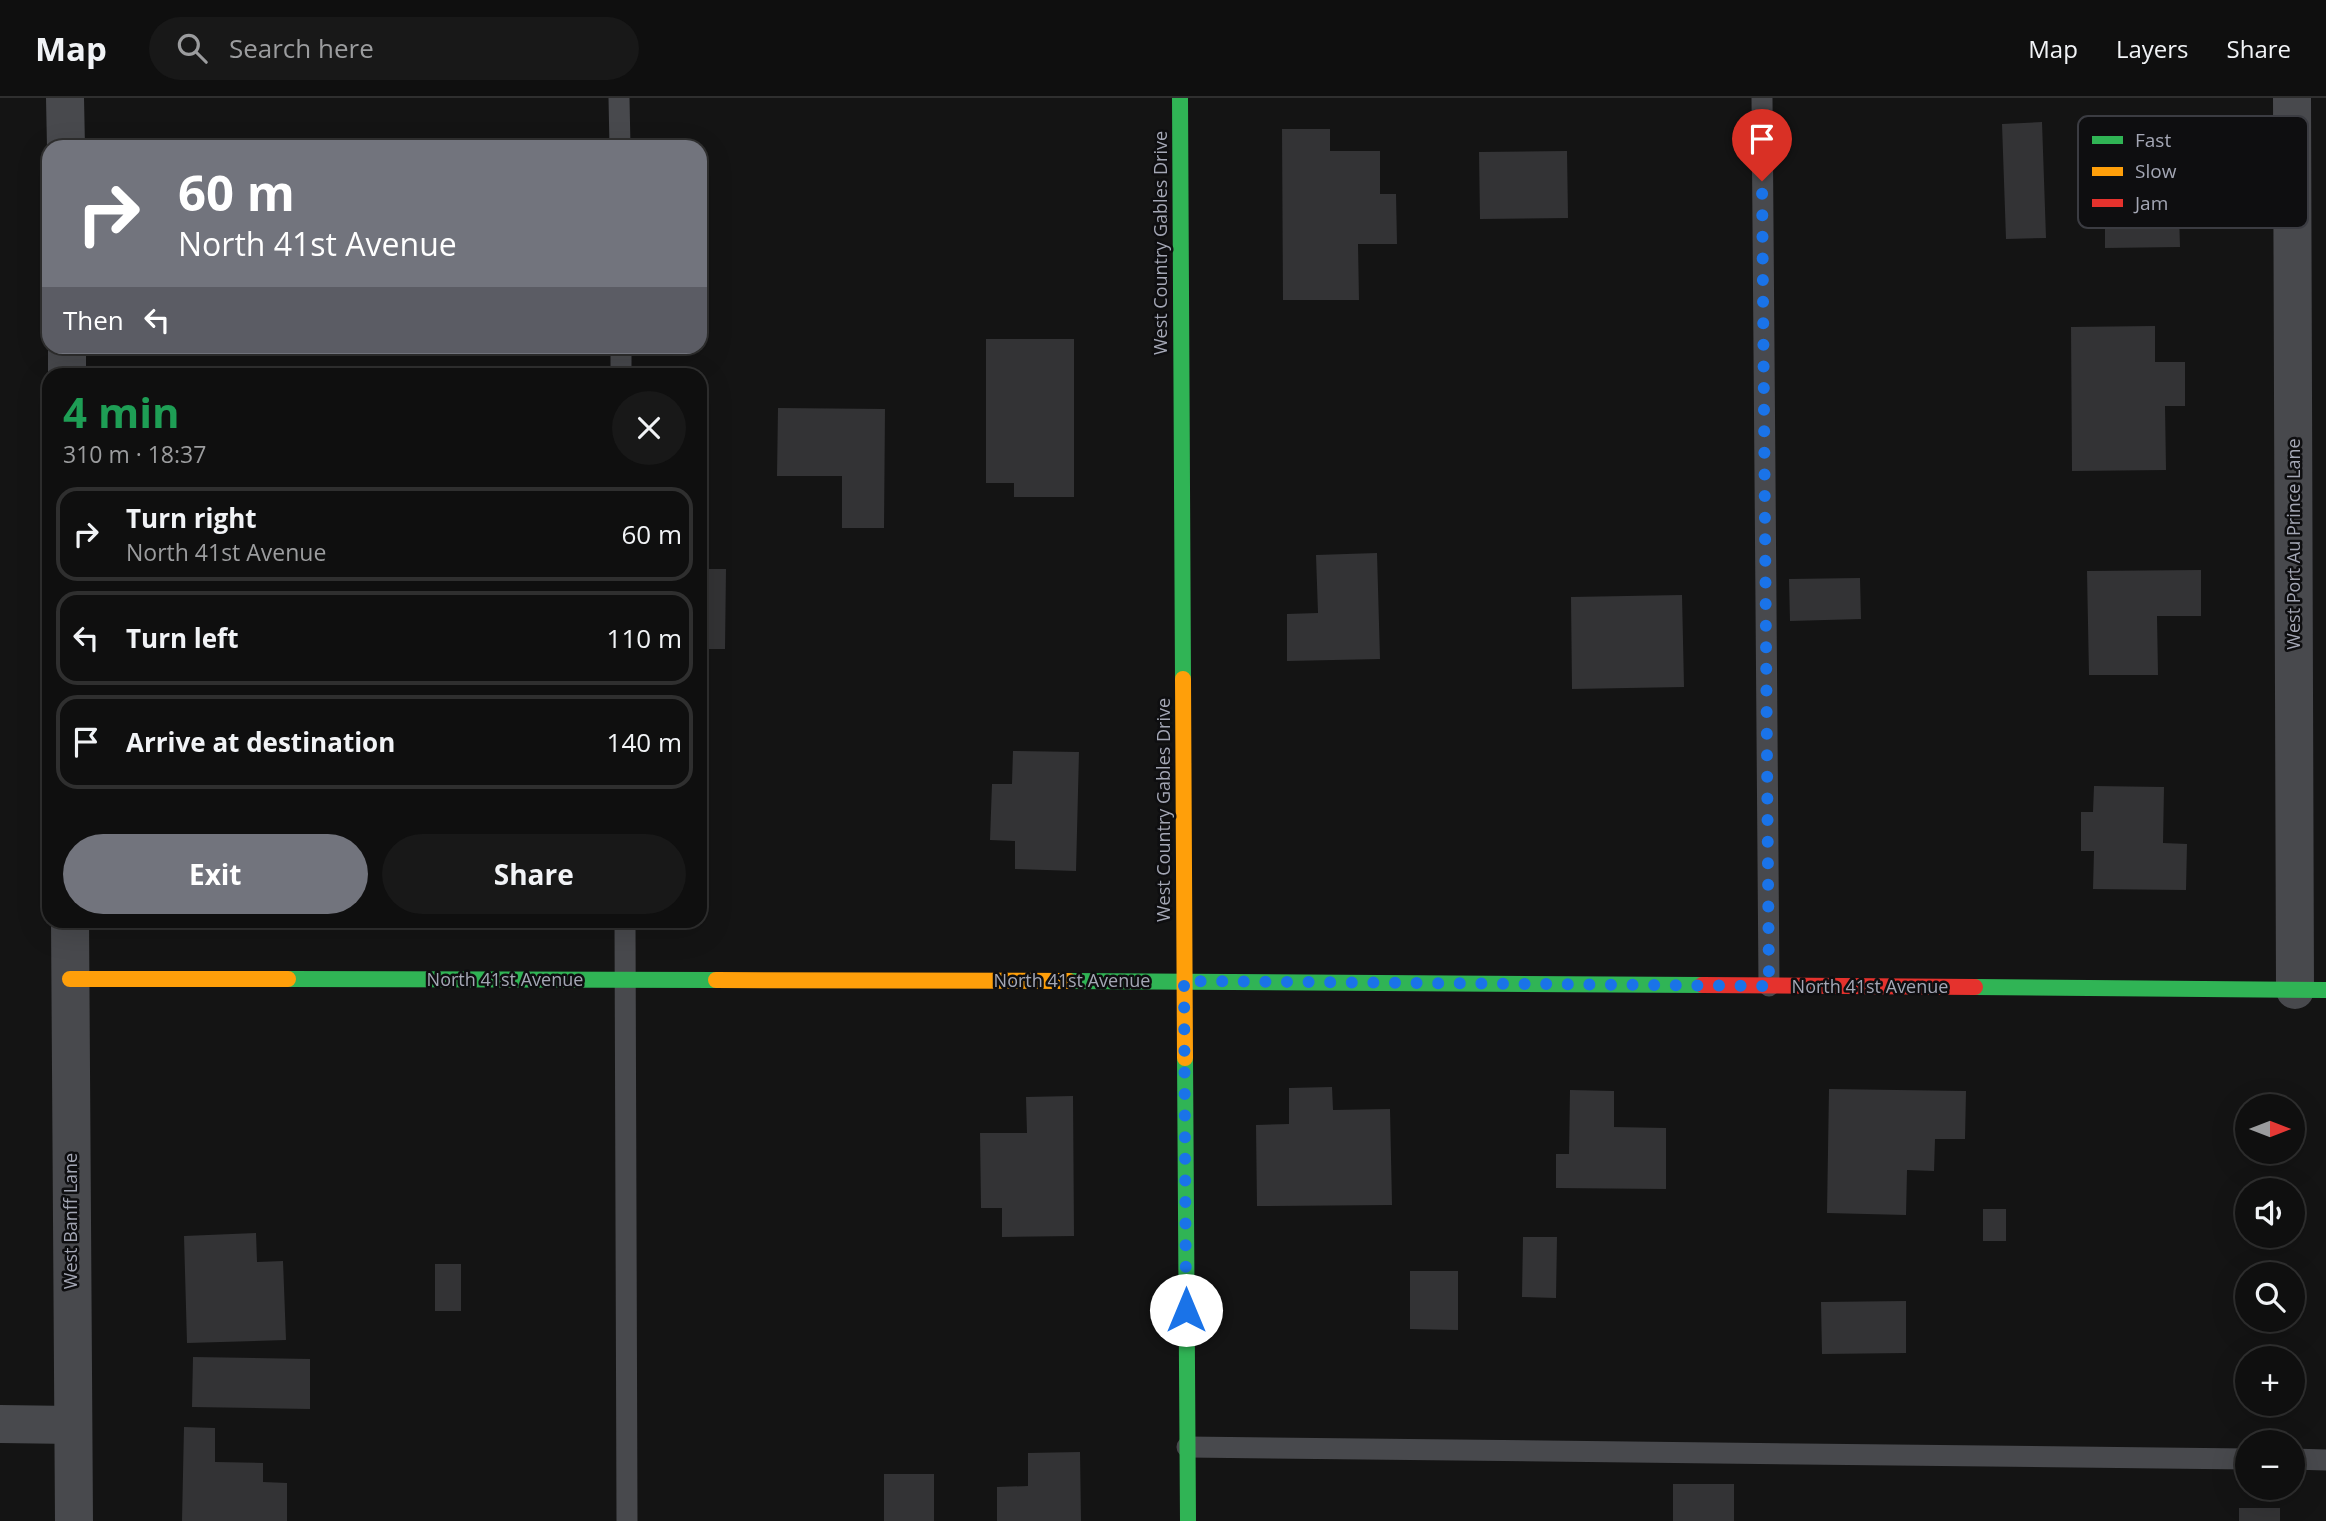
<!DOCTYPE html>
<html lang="en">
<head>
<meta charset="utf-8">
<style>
  :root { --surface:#0f0f0f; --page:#181818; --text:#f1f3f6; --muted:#9b9c9e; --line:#2f2f2f; --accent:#72747d }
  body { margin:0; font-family:"Open Sans",sans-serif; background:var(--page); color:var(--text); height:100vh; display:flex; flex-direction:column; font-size:26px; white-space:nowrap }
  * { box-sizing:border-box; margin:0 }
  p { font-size:23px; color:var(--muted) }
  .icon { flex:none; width:38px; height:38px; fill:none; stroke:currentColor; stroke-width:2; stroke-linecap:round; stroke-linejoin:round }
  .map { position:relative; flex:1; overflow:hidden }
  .details { position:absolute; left:42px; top:270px; width:665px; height:560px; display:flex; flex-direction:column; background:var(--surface); border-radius:21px; box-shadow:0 7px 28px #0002,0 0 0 2px var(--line) }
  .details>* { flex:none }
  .top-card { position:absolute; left:42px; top:42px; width:665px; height:214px; border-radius:21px; box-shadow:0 7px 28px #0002,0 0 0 2px var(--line); background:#72747d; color:#fff; overflow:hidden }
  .needle { width:46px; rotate:90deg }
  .buttons { position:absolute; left:2235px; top:996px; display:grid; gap:14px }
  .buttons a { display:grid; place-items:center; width:70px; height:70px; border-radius:50%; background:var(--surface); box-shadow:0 7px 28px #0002,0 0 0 2px var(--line); font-size:35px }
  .pin { position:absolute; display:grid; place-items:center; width:60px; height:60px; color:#fff; margin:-72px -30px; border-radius:50% 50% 50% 0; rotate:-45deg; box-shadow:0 0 7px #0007 }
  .pin .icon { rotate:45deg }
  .me { position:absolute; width:77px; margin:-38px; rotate:0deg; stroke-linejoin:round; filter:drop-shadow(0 0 5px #0008) }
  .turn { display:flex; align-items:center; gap:24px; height:147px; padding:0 21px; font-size:32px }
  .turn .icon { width:91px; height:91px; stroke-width:2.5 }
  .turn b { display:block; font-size:49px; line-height:60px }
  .then { display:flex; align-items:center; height:66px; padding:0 21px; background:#0003; gap:14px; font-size:26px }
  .round { display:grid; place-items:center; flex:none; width:74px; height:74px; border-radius:37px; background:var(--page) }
  .overview { display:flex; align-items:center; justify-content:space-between; height:119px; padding:0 21px }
  h1 { font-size:42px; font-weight:700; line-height:52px; color:#1e9e55 }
  .cta { display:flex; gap:14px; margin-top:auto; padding:14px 21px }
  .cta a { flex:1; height:80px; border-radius:42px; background:var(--accent); color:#fff; font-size:28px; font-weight:700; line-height:80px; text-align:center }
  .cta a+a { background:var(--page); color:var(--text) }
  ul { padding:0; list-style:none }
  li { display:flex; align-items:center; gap:21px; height:94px; margin:0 14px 10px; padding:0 7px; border:4px solid var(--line); border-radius:21px }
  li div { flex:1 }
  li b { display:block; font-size:26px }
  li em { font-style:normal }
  header { display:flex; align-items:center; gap:42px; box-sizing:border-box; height:98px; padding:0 35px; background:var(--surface); border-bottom:2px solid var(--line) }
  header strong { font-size:33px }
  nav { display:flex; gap:38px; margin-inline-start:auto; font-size:24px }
  .search { width:490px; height:63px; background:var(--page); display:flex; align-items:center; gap:18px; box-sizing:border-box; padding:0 24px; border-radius:38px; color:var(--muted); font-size:26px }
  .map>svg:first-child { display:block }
</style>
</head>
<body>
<header>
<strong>Map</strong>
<div class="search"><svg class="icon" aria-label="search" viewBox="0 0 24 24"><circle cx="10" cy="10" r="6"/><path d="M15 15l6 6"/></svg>Search here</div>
<nav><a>Map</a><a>Layers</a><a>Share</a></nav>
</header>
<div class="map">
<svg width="2326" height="1423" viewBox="0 0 2326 1423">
  <rect width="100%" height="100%" fill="#141414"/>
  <!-- building -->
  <path fill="#333335" d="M2042,24L2046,140L2006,141L2002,26Z
    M1282,31H1330V53H1380V96H1396L1397,146H1358L1359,202H1283Z
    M2177,50L2180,149L2105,150V98H2135L2134,51Z
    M1567,53L1568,120L1480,121L1479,54Z
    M2155,228V264H2185V308H2165L2166,372L2072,373L2071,229Z
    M986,241H1074V399H1014V385H986Z
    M778,310L885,311L884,430H842V378H777Z
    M1377,455L1380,561L1287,563V516L1318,515L1316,457Z
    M700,471H726L725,551H700Z
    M2201,472V518H2157L2158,577H2089L2087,473Z
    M1860,480L1861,521L1790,523L1789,481Z
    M1682,497L1684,589L1572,591L1571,499Z
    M1013,653L1079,654L1076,773L1015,771V743L990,742L992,686H1012Z
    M2094,688L2164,689L2163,745L2187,746L2186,792L2093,791L2094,753H2081V714H2093Z
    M1332,989L1333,1012L1390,1011L1392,1107L1257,1108L1256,1027L1289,1026V990Z
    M1829,991L1966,993L1965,1041H1935L1934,1073L1907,1072L1906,1117L1827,1115Z
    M1570,992L1614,993V1029L1666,1030V1091L1556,1090V1056H1569Z
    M1073,998L1074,1138L1002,1139V1110H981L980,1035H1027L1026,999Z
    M1983,1111H2006V1143H1983Z
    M256,1135L257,1164L283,1163L286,1242L187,1245L184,1138Z
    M1523,1139H1557L1556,1200L1522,1199Z
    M435,1166H461V1213H435Z
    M1410,1173H1458V1232L1410,1231Z
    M1906,1203V1255L1822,1256L1821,1204Z
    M193,1259L310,1261V1311L192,1309Z
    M184,1329L215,1330V1364L263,1365V1384L287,1385V1423H182Z
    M1080,1354L1081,1423H997V1389L1028,1388V1355Z
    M884,1376H934V1423H884Z
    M1673,1386H1734V1423H1673Z
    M2239,1410H2280V1423H2239Z"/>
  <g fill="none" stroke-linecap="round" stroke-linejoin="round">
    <!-- lane -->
    <path stroke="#48494d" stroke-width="21" d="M619,0L620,49
      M1762,0L1769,888
      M621,248V276
      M625,822L627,1423
      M1187,1349L2247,1361
      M2292,1361L2326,1362"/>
    <!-- street -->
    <path stroke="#48494d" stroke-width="38" d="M65,0L66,49
      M2292,0L2295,892
      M67,248V276
      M70,822L74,1423
      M0,1326L73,1327"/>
    <!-- fast -->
    <path stroke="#30b455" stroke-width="16" d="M1180,0L1183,581
      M288,881L716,882
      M1069,883L1702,887
      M1975,889L2326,892
      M1185,960L1188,1423"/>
    <!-- slow -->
    <path stroke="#ff9f0a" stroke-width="16" d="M1183,581L1185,960
      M70,881H288
      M716,882L1069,883"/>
    <!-- jam -->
    <path stroke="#e5322d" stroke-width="16" d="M1702,887L1975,889"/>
  </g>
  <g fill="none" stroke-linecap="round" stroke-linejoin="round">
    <!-- route -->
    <path stroke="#1a73e8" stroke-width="12" stroke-dasharray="0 21.6" d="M1186,1212L1184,883L1769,888L1762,83"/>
  </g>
  <g text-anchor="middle" stroke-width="5" stroke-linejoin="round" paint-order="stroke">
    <!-- street labels -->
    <g font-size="18" fill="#a4a7b5" stroke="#0e0e10">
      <text transform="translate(1161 145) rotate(-90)" y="6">West Country Gables Drive</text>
      <text transform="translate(2294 446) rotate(-90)" y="6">West Port Au Prince Lane</text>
      <text transform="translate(1164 712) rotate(-90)" y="6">West Country Gables Drive</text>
      <text x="505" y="888">North 41st Avenue</text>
      <text x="1072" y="889">North 41st Avenue</text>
      <text x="1870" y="895">North 41st Avenue</text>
      <text transform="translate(71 1123) rotate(-90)" y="6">West Banff Lane</text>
    </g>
  </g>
  <!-- legend -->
  <rect x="2078" y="18" width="230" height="112" rx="10" fill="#0e0e10" stroke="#3b3c42" stroke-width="2"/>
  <rect x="2092" y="38" width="31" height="8" fill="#30b455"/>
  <rect x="2092" y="69" width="31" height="9" fill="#ff9f0a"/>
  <rect x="2092" y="101" width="31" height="8" fill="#e5322d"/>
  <g font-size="19" fill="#a4a7b5">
    <text x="2135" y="49">Fast</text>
    <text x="2135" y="80">Slow</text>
    <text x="2135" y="112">Jam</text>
  </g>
</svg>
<div class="buttons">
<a><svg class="needle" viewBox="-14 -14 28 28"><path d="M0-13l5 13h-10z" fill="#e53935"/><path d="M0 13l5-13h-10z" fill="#9b9c9e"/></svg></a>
<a><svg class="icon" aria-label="sound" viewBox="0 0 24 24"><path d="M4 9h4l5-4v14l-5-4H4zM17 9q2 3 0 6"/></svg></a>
<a><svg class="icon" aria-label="search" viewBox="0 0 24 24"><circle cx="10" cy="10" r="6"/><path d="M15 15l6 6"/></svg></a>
<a>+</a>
<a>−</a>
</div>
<div class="pin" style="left:1762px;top:83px;background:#d93025"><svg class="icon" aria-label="arrive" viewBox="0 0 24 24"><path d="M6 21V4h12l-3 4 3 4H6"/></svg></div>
<svg class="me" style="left:1186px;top:1212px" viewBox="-20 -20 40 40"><circle r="19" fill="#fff"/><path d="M0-13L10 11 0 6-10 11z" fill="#1a73e8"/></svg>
<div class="top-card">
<div class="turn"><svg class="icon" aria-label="right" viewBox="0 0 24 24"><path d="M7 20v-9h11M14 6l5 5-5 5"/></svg><div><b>60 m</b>North 41st Avenue</div></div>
<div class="then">Then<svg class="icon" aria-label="left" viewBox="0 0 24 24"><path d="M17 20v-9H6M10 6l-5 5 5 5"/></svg></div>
</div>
<section class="details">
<div class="overview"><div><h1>4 min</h1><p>310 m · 18:37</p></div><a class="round"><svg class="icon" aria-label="close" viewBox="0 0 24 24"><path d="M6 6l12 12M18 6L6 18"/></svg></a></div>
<ul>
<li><svg class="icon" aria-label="right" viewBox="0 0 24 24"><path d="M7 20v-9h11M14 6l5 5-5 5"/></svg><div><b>Turn right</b><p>North 41st Avenue</p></div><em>60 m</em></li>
<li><svg class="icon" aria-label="left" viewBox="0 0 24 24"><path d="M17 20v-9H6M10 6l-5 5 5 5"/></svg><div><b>Turn left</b></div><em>110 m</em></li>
<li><svg class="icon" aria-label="arrive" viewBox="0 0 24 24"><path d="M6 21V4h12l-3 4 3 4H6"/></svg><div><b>Arrive at destination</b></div><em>140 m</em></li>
</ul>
<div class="cta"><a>Exit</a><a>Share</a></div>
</section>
</div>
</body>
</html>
